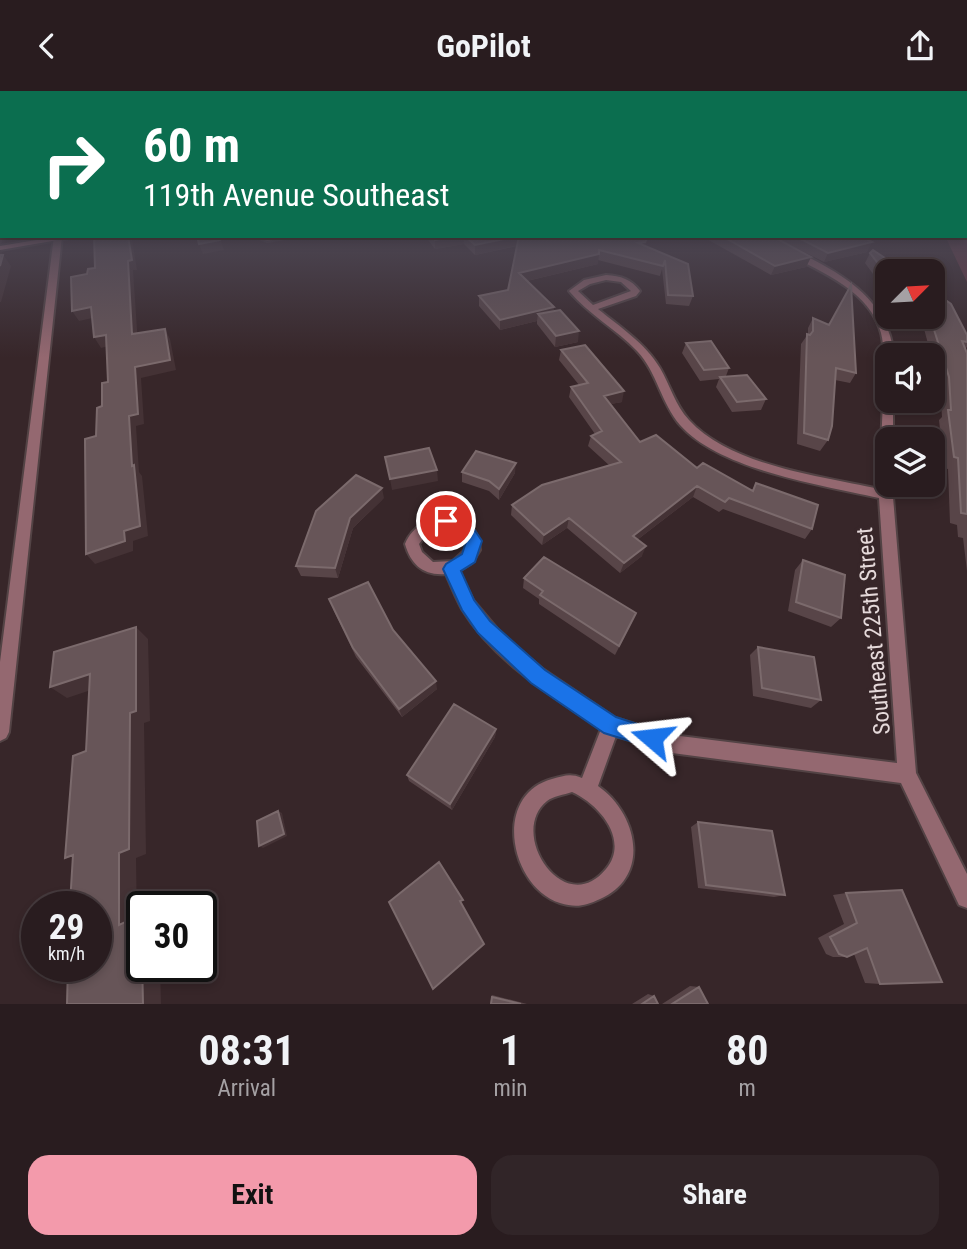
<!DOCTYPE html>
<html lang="en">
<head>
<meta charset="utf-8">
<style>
  :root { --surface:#291c1f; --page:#312528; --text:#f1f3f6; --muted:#a5a1a4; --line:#453a3d; --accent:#f39aab }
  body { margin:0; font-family:"Roboto Condensed",sans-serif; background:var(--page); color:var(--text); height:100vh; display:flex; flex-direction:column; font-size:26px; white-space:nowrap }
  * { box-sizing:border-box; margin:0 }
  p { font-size:23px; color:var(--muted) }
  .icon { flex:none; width:38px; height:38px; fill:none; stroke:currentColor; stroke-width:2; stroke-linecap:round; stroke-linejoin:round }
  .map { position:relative; height:913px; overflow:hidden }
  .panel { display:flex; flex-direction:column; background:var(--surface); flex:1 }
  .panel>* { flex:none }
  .guide { position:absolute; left:0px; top:0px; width:968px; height:147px; box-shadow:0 4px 10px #0003,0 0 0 2px var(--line); background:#0b6e4f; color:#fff; overflow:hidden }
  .needle { width:46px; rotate:66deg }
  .buttons { position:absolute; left:875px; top:168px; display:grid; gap:14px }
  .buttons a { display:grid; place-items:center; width:70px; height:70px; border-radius:14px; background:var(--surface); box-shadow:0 4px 10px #0003,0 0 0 2px var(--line); font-size:35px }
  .speed { position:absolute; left:21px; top:800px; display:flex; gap:14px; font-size:35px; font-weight:700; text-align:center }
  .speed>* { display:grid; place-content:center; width:91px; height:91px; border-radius:50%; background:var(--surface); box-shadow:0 4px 10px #0003,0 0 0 2px var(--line); line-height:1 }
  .speed small { font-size:18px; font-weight:400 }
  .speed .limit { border:4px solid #111; border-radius:10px; background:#fff; color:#111 }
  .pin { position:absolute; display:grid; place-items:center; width:60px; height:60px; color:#fff; margin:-30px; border:4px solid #fff; border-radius:50%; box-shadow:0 2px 7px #0007 }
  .me { position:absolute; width:77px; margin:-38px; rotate:287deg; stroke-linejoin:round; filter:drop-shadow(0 0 5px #0008) }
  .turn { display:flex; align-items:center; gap:24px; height:147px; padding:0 28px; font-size:32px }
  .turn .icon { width:91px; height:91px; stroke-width:2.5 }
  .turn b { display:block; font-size:49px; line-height:60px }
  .eta { display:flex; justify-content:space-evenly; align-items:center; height:119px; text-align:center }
  .eta b { font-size:42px; font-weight:700; line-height:49px }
  .primary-button { display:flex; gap:14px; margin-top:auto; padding:14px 28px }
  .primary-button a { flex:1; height:80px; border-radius:21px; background:var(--accent); color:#111; font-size:28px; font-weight:700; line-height:80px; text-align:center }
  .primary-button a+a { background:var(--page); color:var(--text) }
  header { display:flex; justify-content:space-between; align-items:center; height:91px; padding:0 28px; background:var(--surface); font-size:32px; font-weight:700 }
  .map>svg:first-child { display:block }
</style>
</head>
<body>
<header><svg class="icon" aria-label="back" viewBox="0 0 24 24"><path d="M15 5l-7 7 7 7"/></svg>GoPilot<svg class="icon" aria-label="share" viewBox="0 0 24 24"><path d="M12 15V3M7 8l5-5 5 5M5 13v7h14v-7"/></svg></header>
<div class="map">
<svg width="967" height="913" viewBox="0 0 967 913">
  <rect width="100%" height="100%" fill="#372629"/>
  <!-- green -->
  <path fill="#6e3743" d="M967,139V191L945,145H966Z"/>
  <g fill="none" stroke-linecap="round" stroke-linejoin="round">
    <defs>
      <path id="lane" d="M254,145H296L267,150Z"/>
      <path id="street" d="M54,145H62L9,641L6,647L0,650V571Z
        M756,145H766C820,173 887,196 894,264H887V267L884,264C883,257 883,249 881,242C867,189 795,173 756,145Z
        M606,184C621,185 631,188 640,200L636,205L598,218C620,236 645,252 660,277C670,294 675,314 689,329C731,375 821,385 879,398L883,310L887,307V310H893V348H887V394H892L916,682L967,783V817L959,814L901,692L672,662L616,645L598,695C637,722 652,785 600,808C585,815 576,817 560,812C511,797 491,705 552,688C564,685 570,682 582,687L601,638C552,604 494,571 462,518C456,507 451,495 446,483C424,485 411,474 405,453C420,417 478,414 480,459L472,472L459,480L473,509L505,547L544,579L615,627L672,644L897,672L879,407C821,394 720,379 680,334C661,312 657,281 637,260C616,238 588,223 569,200L584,189ZM606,189L621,191L631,200L593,214L578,200L590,193ZM446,435C459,438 466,444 466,458L453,470L433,471L422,461L419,453L429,440ZM572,701C599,713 630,749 606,778C564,829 507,742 547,710C553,705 564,704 572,701Z"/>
      <path id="secondary" d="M61,145H81L0,159V155Z"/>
    </defs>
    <!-- lane casing -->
    <use href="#lane" stroke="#534345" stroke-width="4"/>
    <!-- street casing -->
    <use href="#street" stroke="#534345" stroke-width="4"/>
    <!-- secondary casing -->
    <use href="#secondary" stroke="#534345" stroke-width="4"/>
    <!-- lane -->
    <use href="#lane" fill="#946870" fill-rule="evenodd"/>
    <!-- street -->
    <use href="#street" fill="#946870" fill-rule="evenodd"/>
    <!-- secondary -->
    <use href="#secondary" fill="#cf8a97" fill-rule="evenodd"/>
  </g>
  <!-- wall -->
  <path fill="#584548" d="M425,145H649L645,155L688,173L693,205L689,215L666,213L662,178L660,185L598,169V173L527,190L554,216L553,220L578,251L555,256L537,233V230L500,239L479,215V205L508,199L517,155L475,164L464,153L435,158Z
    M692,145H772L811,166L806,176L771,184L705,147L697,148Z
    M772,145H860L867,161L824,171Z
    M870,162L887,180V202L865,172Z
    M916,226H933L967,244V256L965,258L967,262V480L963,447L958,446L957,434L950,432L948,378L944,377L939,329L942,326L940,297L933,270V264H931L923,234Z
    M813,227L856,282L850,292L835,289L828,349L820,360L797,353L801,253L808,243V237Z
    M686,252L729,277L726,285L766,308L761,319L732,321L716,296L719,288L700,290L682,262Z
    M561,259L622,311L610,313L640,351L697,377L752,399L756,392L812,438L805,448L723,418L719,421L693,406L637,449L642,465L620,482L567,437L542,454L511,424L512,414L610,375L588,355L591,345L595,343L569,306L571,296L579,294L559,269Z
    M462,381L515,382L499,409L489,400L462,391Z
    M384,407L353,437L338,487L301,485L296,475Z
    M803,469L841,527L831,536L788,520L795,479Z
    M524,487L632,531L615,564L539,513V508L523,497Z
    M333,518L393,539L437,598L402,626L356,566Z
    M758,556L821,609L811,617L753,605L750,564Z
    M496,638L495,646L452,719L409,690L407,684Z
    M698,731L785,804L774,806L698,797L691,736Z
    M846,802L880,893L865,892L854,863L847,866H833L826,863L818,847L844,833L833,804Z
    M690,895L699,896L708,913H662Z
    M648,903L654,905L658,913H632Z
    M492,904L527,913H490Z"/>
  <!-- shaded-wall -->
  <path fill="#443235" d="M0,139H2V145H3L2,152L0,153Z
    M128,145H130L132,148L137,179H133L138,253L132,243L128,170Z
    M219,145L224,159L203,163L199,153Z
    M454,145H463L464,153L435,158V149Z
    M519,145V154L475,164V154Z
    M648,145H649L643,160L638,152Z
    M698,145H705V147L697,148Z
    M872,151L867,161L824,171L828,162Z
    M0,159L11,175L1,211H0Z
    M599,163L598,173L518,192L519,182Z
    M811,166L806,176L771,184L775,175Z
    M91,216L97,226L79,230L72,220Z
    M554,216L553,226L538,223L537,230L500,239V229Z
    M165,238L170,248L176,279L141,287L144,333L136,335L139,381L142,385L148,445L133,450V460L95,473L86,463L124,440L132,375L129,325L135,276Z
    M579,240L578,251L555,256L556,245Z
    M106,244L113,254L101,257L94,246Z
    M624,300L622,311L601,315L604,305Z
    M516,372L515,382L499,409V398Z
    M437,379L438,390L392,399L390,388Z
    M697,395L693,406L629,455L633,445Z
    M382,397L384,407L353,437L338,487L335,477L350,427Z
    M569,427L567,437L542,454L544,444Z
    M646,455L642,465L620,482L624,472Z
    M136,536L148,548L150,630L144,632L146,763L136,767L137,836L119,834V762Z
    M90,583L106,594L67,607L50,596Z
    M436,590L437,598L402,626L399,618Z
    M496,638L495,646L452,719L450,713Z
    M278,720L282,722L287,745L263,757L259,755Z
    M142,875H160L161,913H143Z"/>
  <!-- building -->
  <path fill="#675558" stroke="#7b6a6c" stroke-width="2" d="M94,145H128L132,169L128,170L132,243L165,238L170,269L135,276L138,323L129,325L132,375L134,374L140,435L124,440L125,450L86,463L85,348L96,345L97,317L102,315V292L108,291L106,244L94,246L91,216L72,220L71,186L87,183L88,178L95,177Z
    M197,145H219L220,149L199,153Z
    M432,145H454L435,149Z
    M465,145H519L475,154Z
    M519,145H648L645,151L638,152L688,173L693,205L668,204L665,169L663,175L599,159V163L519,182L554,216L500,229L479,205L508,199Z
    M722,145H772L811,166L775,175Z
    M795,145H860L872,151L828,162Z
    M873,159L904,180H887V184L870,162Z
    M0,164H3L0,175Z
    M851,194L856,282L836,277L832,335L828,349L804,342L807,243L810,244L813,240V227L829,234Z
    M933,200L951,213L967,244V251L962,250L967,262V423L961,422L958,367L954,366L948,319H951L949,286L930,226H933Z
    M560,219L579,240L556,245L538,223Z
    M711,250L729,277L704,279L686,252Z
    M585,254L624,300L604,305L640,351L656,344L697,377L703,372L753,400L756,392L818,414L812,438L729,407L725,411L697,395L633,445L646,455L624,472L569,427L544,444L512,414L542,394L621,371L591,345L602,340L571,296L588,292L561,259Z
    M747,284L766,308L737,311L720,286Z
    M429,357L437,379L390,388L385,366Z
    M476,360L516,372L499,398L489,390L462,381Z
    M356,384L382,397L350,427L335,477L296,475L316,420Z
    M544,466L636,522L619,555L540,504L543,500L524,487Z
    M803,469L845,484L841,527L796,511Z
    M368,491L393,539L436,590L399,618L353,557L329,508Z
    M136,536V620L130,622L129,758L119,762V834L141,824L143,913H67L68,875H96V816H63L70,813L73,764L65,767L73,665L86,660L90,583L50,596L54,561Z
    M758,556L814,566L821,609L762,597Z
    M454,613L496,638L450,713L407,684Z
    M278,720L284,743L259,755L257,730Z
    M698,731L772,740L785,804L706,794Z
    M439,771L463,809L460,810L484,853L433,898L389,811Z
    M902,799L942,891L880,893L867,857L847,866L839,863L830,846L857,832L846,802Z
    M699,896L708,913H672Z
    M654,905L658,913H642Z
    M492,906L521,913H491Z"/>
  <!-- sky -->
  <linearGradient id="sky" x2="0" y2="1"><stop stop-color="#1e1517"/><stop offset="0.52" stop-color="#4d4754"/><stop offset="1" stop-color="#4d4754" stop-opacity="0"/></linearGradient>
  <rect width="967" height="267" fill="url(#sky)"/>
  <!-- route -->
  <path fill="#1a73e8" stroke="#114b97" stroke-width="2" d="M446,424L470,432L482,450L475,471L461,480L474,509L490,530L545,579L616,626L659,640L662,647L659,654L652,657L604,642L531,592L478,542L462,519L443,478L446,473L462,463L466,451L459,440L440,434L438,430L440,426Z"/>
  <g text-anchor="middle" stroke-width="6" stroke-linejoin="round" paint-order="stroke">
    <!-- street labels -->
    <g font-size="23" fill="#e5d9da" stroke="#372629">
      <text transform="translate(873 540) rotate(-95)" y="8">Southeast 225th Street</text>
    </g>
  </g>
</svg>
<div class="buttons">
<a><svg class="needle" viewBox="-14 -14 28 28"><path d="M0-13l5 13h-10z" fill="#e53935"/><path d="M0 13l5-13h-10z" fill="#a5a1a4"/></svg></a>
<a><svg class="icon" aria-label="sound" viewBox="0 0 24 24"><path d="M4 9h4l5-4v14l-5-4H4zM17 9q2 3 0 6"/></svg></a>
<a><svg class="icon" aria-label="layers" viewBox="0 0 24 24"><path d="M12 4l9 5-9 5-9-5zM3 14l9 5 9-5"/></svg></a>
</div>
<div class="speed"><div>29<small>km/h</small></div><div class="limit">30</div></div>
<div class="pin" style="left:446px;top:430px;background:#d93025"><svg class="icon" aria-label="arrive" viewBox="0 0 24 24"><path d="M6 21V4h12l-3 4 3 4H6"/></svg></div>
<svg class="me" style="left:652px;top:647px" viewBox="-20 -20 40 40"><path d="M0-17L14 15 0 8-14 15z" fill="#1a73e8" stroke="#fff" stroke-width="4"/></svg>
<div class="guide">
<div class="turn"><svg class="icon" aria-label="right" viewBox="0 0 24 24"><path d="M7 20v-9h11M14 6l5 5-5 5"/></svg><div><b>60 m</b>119th Avenue Southeast</div></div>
</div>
</div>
<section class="panel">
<div class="eta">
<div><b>08:31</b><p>Arrival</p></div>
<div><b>1</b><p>min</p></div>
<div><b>80</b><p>m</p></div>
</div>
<div class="primary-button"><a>Exit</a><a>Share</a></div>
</section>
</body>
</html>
